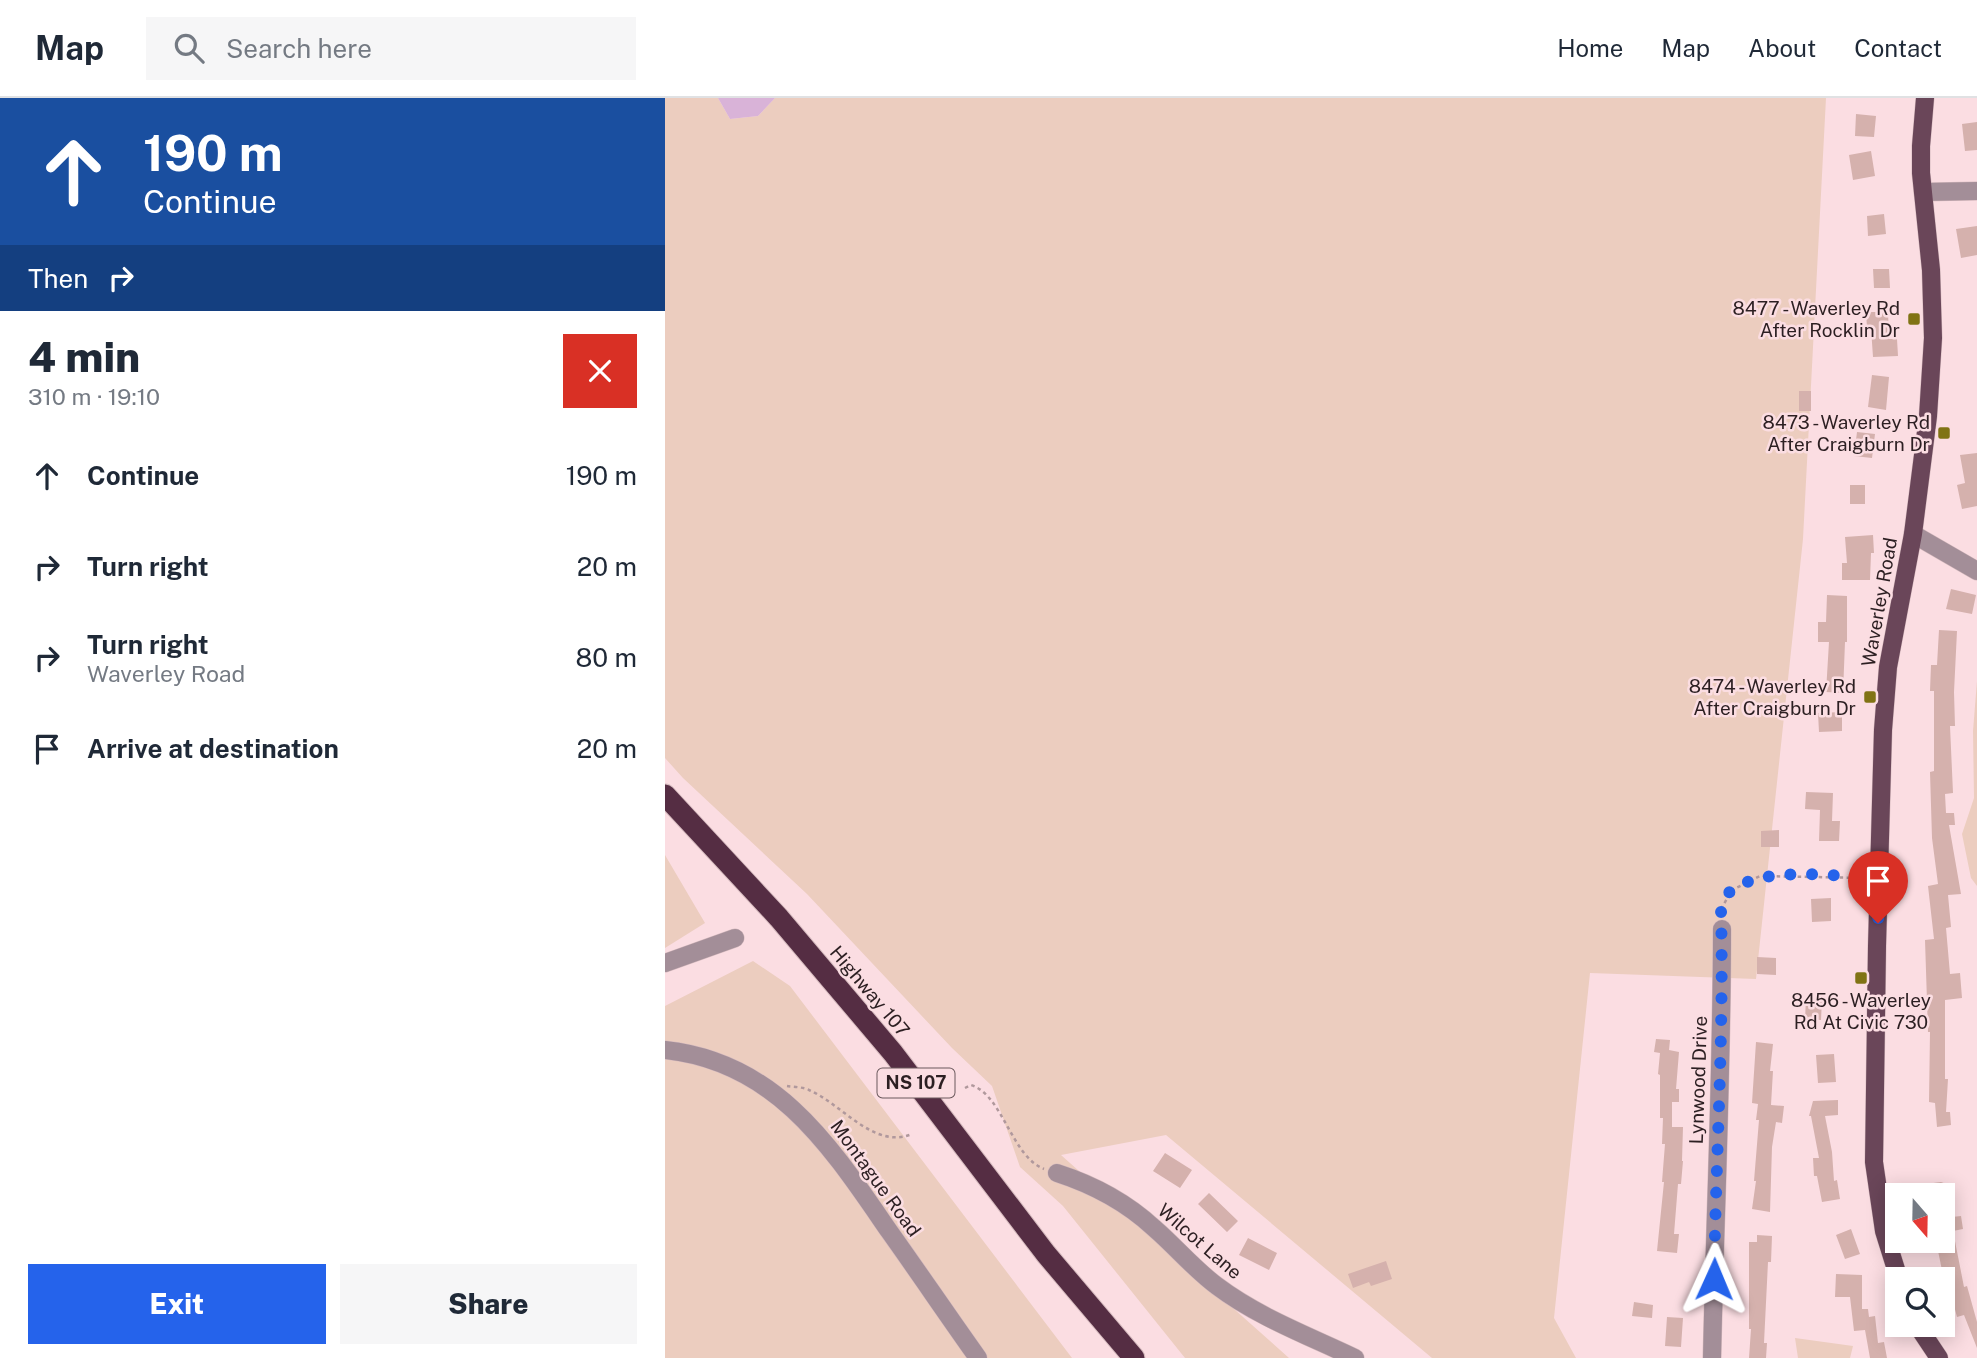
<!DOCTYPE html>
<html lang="en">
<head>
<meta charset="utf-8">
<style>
  :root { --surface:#fff; --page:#f6f6f7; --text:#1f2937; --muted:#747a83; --line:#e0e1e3; --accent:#2563eb }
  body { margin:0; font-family:"Public Sans",sans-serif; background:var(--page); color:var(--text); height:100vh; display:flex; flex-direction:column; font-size:26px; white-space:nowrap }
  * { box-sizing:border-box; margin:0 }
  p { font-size:23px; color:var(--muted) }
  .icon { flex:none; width:38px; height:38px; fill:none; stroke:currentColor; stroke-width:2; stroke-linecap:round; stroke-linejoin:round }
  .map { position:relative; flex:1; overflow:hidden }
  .sheet { display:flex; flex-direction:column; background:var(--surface); width:665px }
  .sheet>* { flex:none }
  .banner { background:#1a4fa0; color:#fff; overflow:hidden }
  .needle { width:46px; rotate:160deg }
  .buttons { position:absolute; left:1220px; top:1085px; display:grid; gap:14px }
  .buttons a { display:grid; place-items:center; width:70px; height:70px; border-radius:0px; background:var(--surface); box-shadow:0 4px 18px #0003; font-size:35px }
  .pin { position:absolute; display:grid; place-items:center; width:60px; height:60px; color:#fff; margin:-72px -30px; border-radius:50% 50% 50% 0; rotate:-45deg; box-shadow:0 0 7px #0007 }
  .pin .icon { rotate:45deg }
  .me { position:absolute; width:77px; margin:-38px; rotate:1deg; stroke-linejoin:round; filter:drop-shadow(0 0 5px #0008) }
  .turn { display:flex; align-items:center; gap:24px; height:147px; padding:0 28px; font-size:32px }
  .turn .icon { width:91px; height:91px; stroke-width:2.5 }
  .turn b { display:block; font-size:49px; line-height:60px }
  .then { display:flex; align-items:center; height:66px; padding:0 28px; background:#0003; gap:14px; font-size:26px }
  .round { display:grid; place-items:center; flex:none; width:74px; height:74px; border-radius:0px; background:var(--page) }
  .summary { display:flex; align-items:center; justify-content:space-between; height:119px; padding:0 28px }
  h1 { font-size:42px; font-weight:800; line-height:52px }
  .primary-button { display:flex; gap:14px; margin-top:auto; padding:14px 28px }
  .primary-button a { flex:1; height:80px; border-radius:0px; background:var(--accent); color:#fff; font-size:28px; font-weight:800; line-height:80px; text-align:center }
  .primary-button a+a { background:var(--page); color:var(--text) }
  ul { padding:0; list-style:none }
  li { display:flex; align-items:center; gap:21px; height:91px; padding:0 28px }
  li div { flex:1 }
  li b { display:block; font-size:26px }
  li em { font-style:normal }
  header { display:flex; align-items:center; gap:42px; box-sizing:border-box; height:98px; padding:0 35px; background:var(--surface); border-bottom:2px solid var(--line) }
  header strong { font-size:33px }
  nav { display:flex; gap:38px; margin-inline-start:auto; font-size:24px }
  .search { width:490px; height:63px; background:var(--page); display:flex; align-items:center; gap:18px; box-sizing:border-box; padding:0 24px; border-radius:0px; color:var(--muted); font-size:26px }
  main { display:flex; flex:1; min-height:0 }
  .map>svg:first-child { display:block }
</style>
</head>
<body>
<header>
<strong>Map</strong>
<div class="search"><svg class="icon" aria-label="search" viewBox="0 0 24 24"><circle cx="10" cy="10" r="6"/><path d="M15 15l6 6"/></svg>Search here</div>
<nav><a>Home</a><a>Map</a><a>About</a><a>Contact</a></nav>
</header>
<main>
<section class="sheet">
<div class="banner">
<div class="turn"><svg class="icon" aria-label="ahead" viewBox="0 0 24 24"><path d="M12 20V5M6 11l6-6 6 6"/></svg><div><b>190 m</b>Continue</div></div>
<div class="then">Then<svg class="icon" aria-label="right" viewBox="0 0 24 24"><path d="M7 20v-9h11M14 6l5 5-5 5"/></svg></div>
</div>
<div class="summary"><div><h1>4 min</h1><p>310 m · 19:10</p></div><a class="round" style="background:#d93025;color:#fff"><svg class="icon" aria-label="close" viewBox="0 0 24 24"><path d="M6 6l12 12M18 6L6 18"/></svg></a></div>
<ul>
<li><svg class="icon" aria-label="ahead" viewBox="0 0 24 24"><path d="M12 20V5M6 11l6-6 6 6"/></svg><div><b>Continue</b></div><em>190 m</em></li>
<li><svg class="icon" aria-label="right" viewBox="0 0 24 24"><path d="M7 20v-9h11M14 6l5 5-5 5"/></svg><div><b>Turn right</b></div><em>20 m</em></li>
<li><svg class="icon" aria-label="right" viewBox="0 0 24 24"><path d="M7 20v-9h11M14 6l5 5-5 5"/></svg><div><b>Turn right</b><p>Waverley Road</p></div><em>80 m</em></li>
<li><svg class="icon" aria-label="arrive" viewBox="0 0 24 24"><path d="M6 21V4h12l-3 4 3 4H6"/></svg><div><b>Arrive at destination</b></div><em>20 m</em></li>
</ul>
<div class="primary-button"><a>Exit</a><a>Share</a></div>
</section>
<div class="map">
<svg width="1312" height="1260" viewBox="0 0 1312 1260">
  <rect width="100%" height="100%" fill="#fbdde2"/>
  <!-- green -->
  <path fill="#eccdbf" d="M0,0H53L65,21L93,18L110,0H1161L1138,441L1091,881L925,875L889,1220L911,1260H767L501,1037L396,1057L624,1260H520L398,1108L355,1069L327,988L287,950L142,796L18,680L0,660Z
    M1312,583V788L1306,780L1297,736L1309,700L1308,633Z
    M0,757L40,825L0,850Z
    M88,863L125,888L407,1260H0V908Z
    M1130,1240L1188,1248L1185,1260H1133Z"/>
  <!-- water -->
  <path fill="#d9b3d8" d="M53,0H110L93,18L65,21Z"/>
  <!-- building -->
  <path fill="#d5b1ad" d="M1191,16L1211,18L1209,39L1190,38Z
    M1312,24V52L1300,53L1297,26Z
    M1206,53L1210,78L1188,82L1184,57Z
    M1219,116L1221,136L1203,138L1202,118Z
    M1312,128V157L1296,160L1291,131Z
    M1208,171H1224L1225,190H1209Z
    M1201,214H1223L1224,241H1232L1233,258L1208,259L1206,230H1202Z
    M1207,277L1224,279L1221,312L1203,309Z
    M1134,293H1146V313H1134Z
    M1192,334L1210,336L1207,360L1189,358Z
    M1312,355V408L1297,411L1292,387L1300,385L1295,357Z
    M1185,387H1200V406H1185Z
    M1208,437L1209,455H1206L1205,482H1177V465H1182L1180,439Z
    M1286,491L1311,497L1307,516L1281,511Z
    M1162,497L1182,498V544H1180L1178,595L1161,594L1164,544H1153V524H1161Z
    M1274,532L1292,533L1289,594L1290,628H1285L1288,695L1280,696L1281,715H1289L1290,727H1284L1296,796L1283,797L1286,829L1281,830L1285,876L1295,875L1297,900L1280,902V981H1283L1281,1014H1285L1286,1027L1272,1029L1270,1005L1264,1004L1265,934H1263L1260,842L1269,841L1263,788L1273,786L1267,740L1265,674L1269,673V593H1265L1266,567H1272Z
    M1177,614V633L1154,634L1153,615Z
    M1141,694L1168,695L1167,723H1175L1174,743H1154L1155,712L1140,711Z
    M1114,732V749H1096V733Z
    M1166,800V823L1147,824L1146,801Z
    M1092,859L1111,860V877L1092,876Z
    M1141,900L1157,901L1156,922L1140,921Z
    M991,941L1005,942L1004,952L1014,954L1011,991H1014V1004H1007V1029H1018L1017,1063H1018L1016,1086H1013L1009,1136H1014L1012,1155L992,1153L999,1084H997L1000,1046H997L998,1020H995V977L993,976L995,955L989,954Z
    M1091,944L1108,946L1105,973H1108L1106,1007L1119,1008L1117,1025L1111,1024L1107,1049L1105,1114L1087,1111L1091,1083H1089L1094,1022H1091L1093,1006L1087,1005Z
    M1169,956L1171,984L1153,985L1151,957Z
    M1173,1002V1017L1160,1018L1167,1054L1169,1083L1172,1082L1175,1101L1157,1104L1152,1078H1149L1148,1060H1154L1146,1018H1144L1148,1003Z
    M500,1055L527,1072L515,1090L488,1073Z
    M1276,1084L1284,1087L1287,1119L1296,1118L1298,1131L1288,1133L1299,1189L1302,1188L1312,1224V1250L1299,1217L1292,1219L1281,1177H1278L1273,1153L1278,1152V1097H1262L1261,1086Z
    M544,1095L573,1123L562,1134L533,1106Z
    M1186,1131L1195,1156L1180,1161L1171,1137Z
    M1092,1137L1107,1138L1106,1164H1103L1099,1245H1102L1101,1260H1084L1086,1231H1084V1144H1092Z
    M583,1140L612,1155L604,1172L574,1157Z
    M721,1163L727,1181L706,1188L704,1184L688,1190L683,1176Z
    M1171,1176L1197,1177V1211H1203L1204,1219L1210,1218L1213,1245L1219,1244L1222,1260H1205L1200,1232L1189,1233L1185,1199H1170Z
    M969,1204L988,1207L987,1220L967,1218Z
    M1002,1219L1018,1220L1016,1249L1000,1248Z"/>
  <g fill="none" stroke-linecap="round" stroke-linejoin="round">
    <defs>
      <path id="minor" d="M1258,94L1312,93
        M1248,436L1312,473
        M0,865L70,840
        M0,952C112,964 166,1049 224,1133C254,1175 283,1218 313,1260
        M392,1075C429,1087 461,1104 489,1130C511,1149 529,1171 552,1188C593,1219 644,1238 690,1260
        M1047,1260C1050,1117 1057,974 1057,831"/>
      <path id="major" d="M1234,1181L1219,1133L1209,1064L1212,848L1218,632L1223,569L1248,436L1263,318L1268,240L1266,172L1256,75V48L1260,0
        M1252,1227L1274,1260"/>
      <path id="highway" d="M0,697L114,820L228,955L381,1156L469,1260"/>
    </defs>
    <!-- minor casing -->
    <use href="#minor" stroke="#d6bbbf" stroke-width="19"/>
    <!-- major casing -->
    <use href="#major" stroke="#d6bbbf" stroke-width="19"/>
    <!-- highway casing -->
    <use href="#highway" stroke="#d6bbbf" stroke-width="23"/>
    <!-- path -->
    <path stroke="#b0989c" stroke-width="2.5" stroke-dasharray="3.5 3.5" stroke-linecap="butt" d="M1057,818L1056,811L1067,792L1095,778L1200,780
      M122,988C129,989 138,989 144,992C177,1006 209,1052 247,1036
      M300,990L306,987C338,997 346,1058 379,1071"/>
    <!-- minor -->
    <use href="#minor" stroke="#a38e98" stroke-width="18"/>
    <!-- major -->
    <use href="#major" stroke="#6a4659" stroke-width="18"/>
    <!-- highway -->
    <use href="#highway" stroke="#552d43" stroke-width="21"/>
  </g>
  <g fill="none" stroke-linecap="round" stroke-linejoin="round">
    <!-- route -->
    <path stroke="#2563eb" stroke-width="12" stroke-dasharray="0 21.6" d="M1049,1181C1051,1057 1059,934 1056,811C1059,805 1061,796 1067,792C1101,767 1173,779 1215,780L1213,825"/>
  </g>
  <!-- markers -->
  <g fill="#807314" stroke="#fbdde2" stroke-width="2.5">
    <rect x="1242" y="214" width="14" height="14" rx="3.5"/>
    <rect x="1272" y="328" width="14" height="14" rx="3.5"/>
    <rect x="1198" y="592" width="14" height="14" rx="3.5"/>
    <rect x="1189" y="873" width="14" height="14" rx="3.5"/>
  </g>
  <g text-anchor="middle" stroke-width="5" stroke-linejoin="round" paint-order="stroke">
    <!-- shield labels -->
    <rect fill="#fbdde2" stroke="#6a585c" stroke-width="2" x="212.5" y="970.5" width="77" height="29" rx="5"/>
    <g font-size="18" font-weight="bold" fill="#2c1f22">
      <text x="251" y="991">NS 107</text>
    </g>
    <!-- poi labels -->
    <g font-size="19" fill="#2c1f22" stroke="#fbdde2" text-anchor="end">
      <text x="1235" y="217">8477 - Waverley Rd<tspan x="1235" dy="22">After Rocklin Dr</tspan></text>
      <text x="1265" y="331">8473 - Waverley Rd<tspan x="1265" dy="22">After Craigburn Dr</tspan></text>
      <text x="1191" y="595">8474 - Waverley Rd<tspan x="1191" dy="22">After Craigburn Dr</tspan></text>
      <text x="1196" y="909" text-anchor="middle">8456 - Waverley<tspan x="1196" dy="22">Rd At Civic 730</tspan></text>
    </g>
    <!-- street labels -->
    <g font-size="19" fill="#2c1f22" stroke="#fbdde2">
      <text transform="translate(1214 504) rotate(-80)" y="7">Waverley Road</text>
      <text transform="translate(205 893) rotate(50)" y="7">Highway 107</text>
      <text transform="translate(1033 982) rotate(-88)" y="7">Lynwood Drive</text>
      <text transform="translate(211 1080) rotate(54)" y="7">Montague Road</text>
      <text transform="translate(535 1143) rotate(41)" y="7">Wilcot Lane</text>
    </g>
  </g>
</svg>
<div class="buttons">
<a><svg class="needle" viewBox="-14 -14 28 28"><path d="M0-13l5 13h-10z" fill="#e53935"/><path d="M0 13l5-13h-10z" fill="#747a83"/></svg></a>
<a><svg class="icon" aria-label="search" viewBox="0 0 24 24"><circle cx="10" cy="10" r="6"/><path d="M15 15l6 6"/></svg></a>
</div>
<div class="pin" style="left:1213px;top:825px;background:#d93025"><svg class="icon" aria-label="arrive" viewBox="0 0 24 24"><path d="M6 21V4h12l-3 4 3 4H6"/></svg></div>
<svg class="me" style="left:1049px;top:1181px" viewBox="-20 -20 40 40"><path d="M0-17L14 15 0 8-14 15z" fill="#2563eb" stroke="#fff" stroke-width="4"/></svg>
</div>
</main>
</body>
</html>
